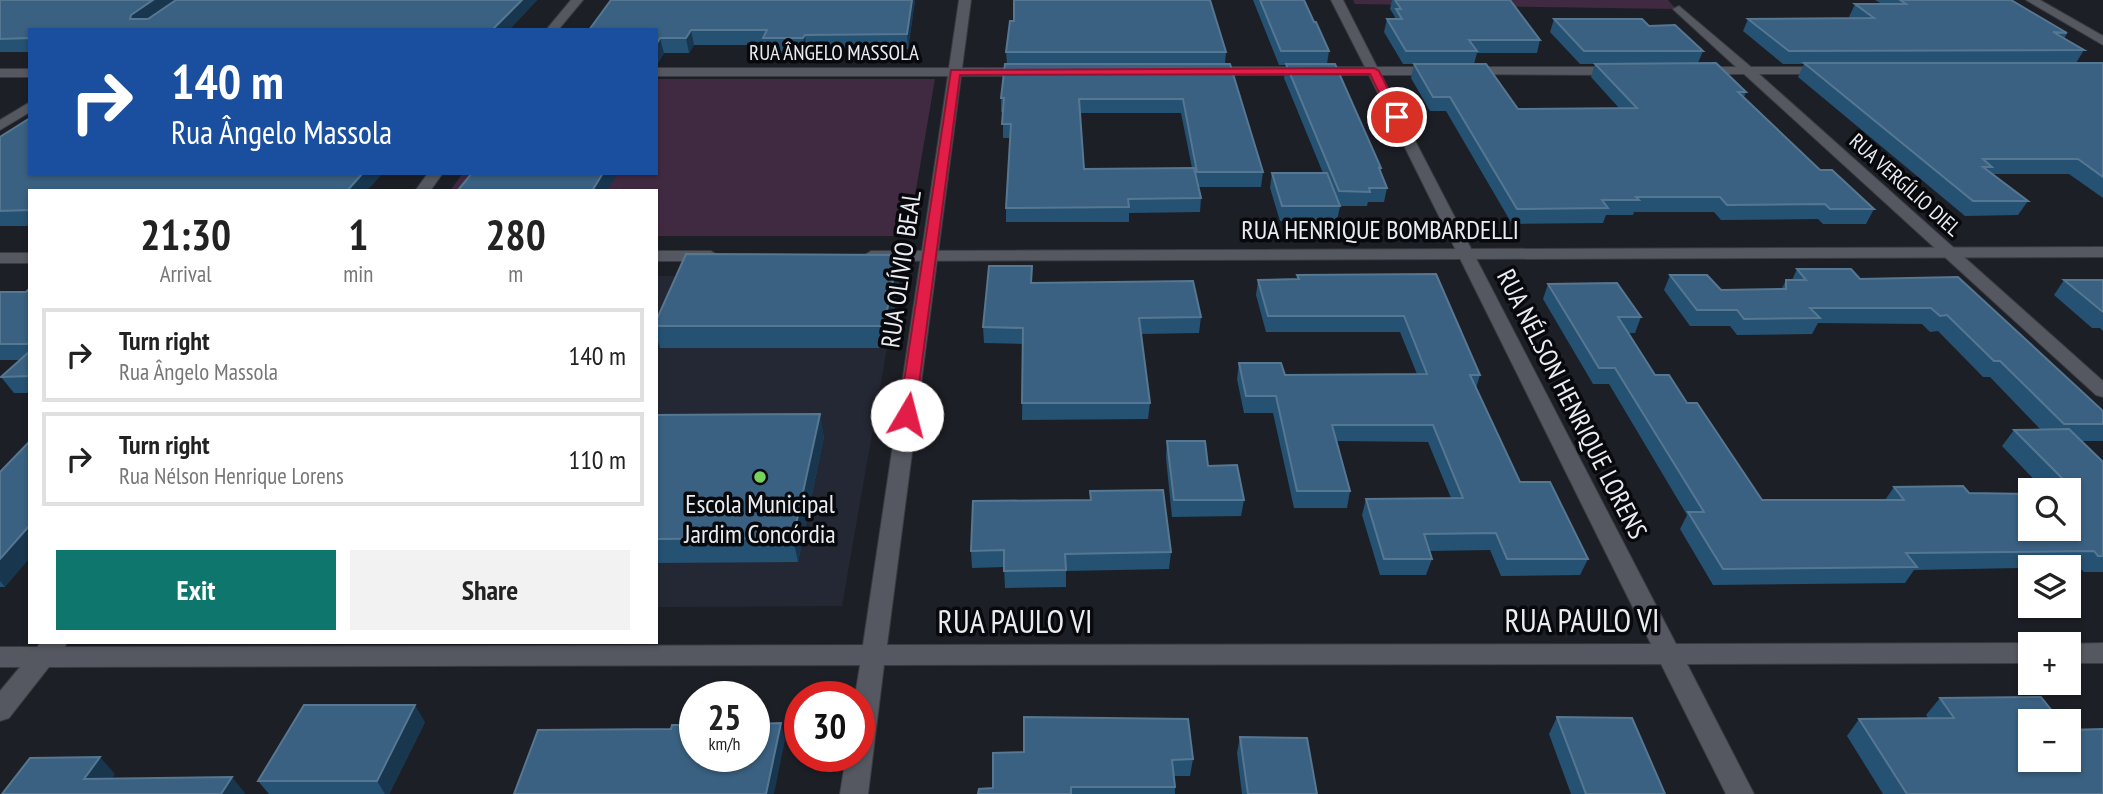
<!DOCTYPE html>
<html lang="en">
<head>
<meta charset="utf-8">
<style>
  :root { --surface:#fff; --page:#f2f2f2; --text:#222; --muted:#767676; --line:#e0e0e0; --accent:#0f766e }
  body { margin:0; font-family:"PT Sans Narrow",sans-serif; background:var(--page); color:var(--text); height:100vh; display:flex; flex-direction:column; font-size:26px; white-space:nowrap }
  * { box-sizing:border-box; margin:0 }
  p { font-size:23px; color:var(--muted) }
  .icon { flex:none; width:38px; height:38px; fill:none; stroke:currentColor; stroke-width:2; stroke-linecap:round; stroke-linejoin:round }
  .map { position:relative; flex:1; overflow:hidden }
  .sheet { position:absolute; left:28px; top:189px; width:630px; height:455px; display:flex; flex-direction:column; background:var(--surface); border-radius:0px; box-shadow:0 2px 5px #0004 }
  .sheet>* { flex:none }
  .banner { position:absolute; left:28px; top:28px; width:630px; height:147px; border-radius:0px; box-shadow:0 2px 5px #0004; background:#1a4fa0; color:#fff; overflow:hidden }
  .fabs { position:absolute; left:2018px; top:478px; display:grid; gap:14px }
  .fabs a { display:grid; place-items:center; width:63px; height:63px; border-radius:0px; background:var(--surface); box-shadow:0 2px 5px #0004; font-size:35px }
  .speed { position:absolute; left:679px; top:681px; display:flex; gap:14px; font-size:35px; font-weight:700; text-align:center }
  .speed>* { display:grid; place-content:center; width:91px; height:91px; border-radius:50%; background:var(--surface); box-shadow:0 2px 5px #0004; line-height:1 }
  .speed small { font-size:18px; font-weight:400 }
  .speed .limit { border:10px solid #d22; background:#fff; color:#111 }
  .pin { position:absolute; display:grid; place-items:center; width:60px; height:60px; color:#fff; margin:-30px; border:4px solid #fff; border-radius:50%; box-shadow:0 2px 7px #0007 }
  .me { position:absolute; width:77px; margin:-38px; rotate:8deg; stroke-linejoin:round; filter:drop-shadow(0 0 5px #0008) }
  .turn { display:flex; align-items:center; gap:24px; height:147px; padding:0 28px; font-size:32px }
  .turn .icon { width:91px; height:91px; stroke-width:2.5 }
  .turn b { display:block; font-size:49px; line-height:60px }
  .eta { display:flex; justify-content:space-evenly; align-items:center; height:119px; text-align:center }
  .eta b { font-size:42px; font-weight:800; line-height:49px }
  .action { display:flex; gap:14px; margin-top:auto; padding:14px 28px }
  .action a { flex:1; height:80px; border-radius:0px; background:var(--accent); color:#fff; font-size:28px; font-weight:800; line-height:80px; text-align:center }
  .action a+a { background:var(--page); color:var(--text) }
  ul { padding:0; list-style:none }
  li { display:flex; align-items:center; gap:21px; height:94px; margin:0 14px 10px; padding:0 14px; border:4px solid var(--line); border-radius:0px }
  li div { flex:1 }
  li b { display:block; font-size:26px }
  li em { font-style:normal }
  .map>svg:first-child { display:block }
</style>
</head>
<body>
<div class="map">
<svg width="2103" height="794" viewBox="0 0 2103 794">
  <rect width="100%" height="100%" fill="#1d1f26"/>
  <!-- built -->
  <path fill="#242834" d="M656,276H691L887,348L842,606L656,607Z"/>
  <!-- green -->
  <path fill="#402a41" d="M1353,0H1668L1676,9L1355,4Z
    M656,79H935L908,236H656V191H450L463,173H656Z"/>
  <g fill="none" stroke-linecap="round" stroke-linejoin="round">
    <defs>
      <path id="minor" d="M571,0H583L558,30H546Z
        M959,0H971L962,68H1030L1036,72L1030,76H961L887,645L1651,644L1369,75H1207L1201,71L1207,67H1365L1331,0H1343L1377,67H1436L1442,71L1436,75H1381L1676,644L2030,643L2033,644H2030V663L1687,664L1754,794H1726L1661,664L884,665L868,794H840L846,756H859V696H855L860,665L49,667L9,718L0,721V691L20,667H0V647H37L41,642H67L65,647L863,645L948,76H656V68H949Z
        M1679,6L1751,67H1832L1834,70L1828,74H1759L2103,381V397L2096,395L1744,74H1693V68L1697,67H1736L1675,11L1673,9Z
        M1466,67H1618L1624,71L1618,75L1462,74V68Z
        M0,69H30V77H0Z
        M30,102V112L0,130V120Z
        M428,173H443L430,191H415Z
        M2103,643V663H2068V644H2065Z"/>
      <path id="tertiary" d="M2026,0H2040L2103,36V45Z
        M2103,247V257L871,261L863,256L871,251Z
        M656,251H711L719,256L711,261H656Z
        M0,253H30V263H0Z"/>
    </defs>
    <!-- minor casing -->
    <use href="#minor" stroke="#393b41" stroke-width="2"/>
    <!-- tertiary casing -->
    <use href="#tertiary" stroke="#393b41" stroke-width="2"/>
    <!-- minor -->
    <use href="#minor" fill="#555860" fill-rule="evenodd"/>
    <!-- tertiary -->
    <use href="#tertiary" fill="#555860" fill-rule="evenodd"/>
  </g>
  <!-- wall -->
  <path fill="#255173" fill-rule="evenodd" d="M0,0H537L509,30H30V52H0Z
    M611,0H915L908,49L807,50L805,53H766L764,45H694L689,53H664L656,66V30Z
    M1253,0H1304L1314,22L1329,51L1327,64L1381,168L1380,172L1387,188L1384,202H1368L1367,206H1340L1337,221H1280L1270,188L1272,173H1323L1284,78L1286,65H1279Z
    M1392,0H1510L1540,40L1537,53H1477L1474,64L1518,109L1619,108L1591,77L1595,64H1580L1550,32L1554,19L1649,26L1703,51L1698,63L1746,92L1744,97L1820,170L1874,209L1866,224H1823L1818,219L1721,220L1714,212H1634L1633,215H1606L1603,223L1512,224L1446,111H1430L1411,78L1414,64H1403L1384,32L1387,19H1394L1395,17L1390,9Z
    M1875,0H2011L2067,33L2064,39L2084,50L2076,63H2103V198L2069,174H1993L2028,201L2018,215L1965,216L1798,77L1804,64H1783L1743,31L1748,19L1851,18L1849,17L1855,4H1882Z
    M1014,21L1226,52L1225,64L1263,172L1261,187H1199L1201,198L1200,212L1129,213V222H1006V208L1010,138H1003V112H1001V98L1007,64L1006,52ZM1080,113H1181L1192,168L1084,169Z
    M0,137L30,191V226H0Z
    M898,255L900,276L887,348H660L656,334V321Z
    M1797,269L1860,279L1958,277L2103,411V441H2081L2103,462V572H2084L2079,568L2068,567L1914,570L1905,583L1713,585L1680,529L1687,515L1609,384H1593L1543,299L1548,284L1641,317L1635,333H1628L1655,375L1687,403L1762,500H1885L1894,487L1969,493L2068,528V490H2044L2002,446L2014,430H2041L1990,377H1983L1938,331L1930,332L1922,324L1818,323L1812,334L1737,335L1730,326H1690L1664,290L1670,275L1721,290H1781L1786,280H1792Z
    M1436,274L1480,375L1476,388L1520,482L1588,559L1580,575L1501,576L1490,550L1429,551L1432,559L1426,575H1380L1362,515L1366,499L1451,498L1428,442L1337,441L1350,491L1347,508H1294L1273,413H1244L1237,379L1239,363L1285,375L1417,374L1400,332H1266L1256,295L1258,280L1297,279V275Z
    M2064,280H2103V331L2100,328H2092L2054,295Z
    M1032,283L1201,317L1199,333L1141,334L1150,403L1148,419L1022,420L1023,344L984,343L983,327Z
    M30,288V393H14L1,377L20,360H0V292H26Z
    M656,415L824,436L798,562L656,563Z
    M1167,441L1208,466L1244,500L1241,516L1172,517L1166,458Z
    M0,472L5,587H0Z
    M1090,491L1171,552L1169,569L1066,571V587L1005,588L1004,567L972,568L971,551L1090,500Z
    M1940,698L2030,760L2103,794H1883L1847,736L1859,719L1928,718L1926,715Z
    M1557,717L1665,794H1571L1549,734Z
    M425,722L389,794H269L258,781Z
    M1240,737L1317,794H1242L1237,753Z
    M993,753L1193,759L1190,776H1174L1175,787V794H978L993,788Z"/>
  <!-- shaded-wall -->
  <path fill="#19364f" d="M153,0H177L137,28L130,19L131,15Z
    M522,0H537L509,30H492Z
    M912,0H915L908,49L907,34Z
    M691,30L694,45L689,53L686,38Z
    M805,35L807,50L805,53L803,38Z
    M660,38L664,53L656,66V45Z
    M363,173H383L367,191H347Z
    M603,173H618L607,191H592Z
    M898,255L900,276L887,348L884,326Z
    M820,414L824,436L798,562L793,538Z
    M30,525V558L5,587L0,581V559Z
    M415,705L425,722L389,794H385L377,781Z
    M781,723L785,740L774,794H766Z
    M100,757L115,774L101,794L84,779Z
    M232,777L245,793L244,794H221Z"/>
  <!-- building -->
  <path fill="#3a6181" stroke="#567792" stroke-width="2" d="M0,0H153L131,15L130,19H148L176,0H522L492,30H30V38L0,39Z
    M611,0H912L907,34L805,35L803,38H763L767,30H691L686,38H660L656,45V30H589Z
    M1014,0H1210L1226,52H1006L1010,21H1014Z
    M1260,0H1304L1314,22H1316L1329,51H1281Z
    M1395,0H1510L1540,40H1469L1477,51H1406L1387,19H1402L1396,9H1401Z
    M1900,0H2011L2067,33L2053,32L2084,50L1789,51L1748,19L1874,18L1855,4H1906Z
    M1554,19H1642L1649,26L1675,25L1703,51H1584Z
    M1716,63L1746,92H1738L1820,170H1832L1874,209H1830L1825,204L1727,205L1720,197H1636L1639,200H1602L1608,208L1517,209L1450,97H1433L1414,64H1486L1518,109L1637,108L1595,64Z
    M1804,63H2103V177L2078,159H1983L1992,167H1983L2028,201H1973Z
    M1005,64H1230L1263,172H1197L1183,99H1079L1084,169L1194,168L1201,198L1128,199L1129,207L1006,208L1011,124H1002L1004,98H1001Z
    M1286,64H1335L1381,168H1379L1387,188H1369L1370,192L1339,191Z
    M30,118V173H363L347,191H30V210L0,211V137Z
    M472,173H603L592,191L458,190Z
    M1272,173H1327L1340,206H1282Z
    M686,254L898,255L884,326H656V321Z
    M989,266H1032L1031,283L1193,281L1201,317L1139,318L1150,403H1022L1023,328L983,327Z
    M1797,269H1851L1860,279L1958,277L2103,411V424H2064L2000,361H1994L1947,315L1940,316L1931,308H1810L1820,318L1744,319L1737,310H1697L1670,275H1707L1721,290L1786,289V280H1806Z
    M1436,274L1480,375H1470L1520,482H1550L1588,559H1507L1496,533L1424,534L1432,559H1384L1366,499L1463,498L1433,425H1332L1350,491H1297L1276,396H1246L1239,363H1281L1285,375L1427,374L1404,316H1268L1258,280L1299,279L1297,275Z
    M2064,280H2103V312Z
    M1617,283L1641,317H1618L1655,375H1669L1687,403H1697L1762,500H1904L1894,487L1963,486L1969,493L2030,494V528H2068V494H2078L2014,430L2069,429L2103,462V556H2098L2094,551L1906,553L1917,567L1723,569L1688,512H1704L1615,368H1599L1548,284Z
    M30,288V344H0V292H26Z
    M30,351V376L1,377Z
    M820,414L793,538L656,539V415Z
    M30,441V525L0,559V472Z
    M1167,441H1205L1208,466L1237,465L1244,500H1174Z
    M1163,490L1171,552L1065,554L1066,570L1004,571V550L971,551L973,501L1091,500L1090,491Z
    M2041,697L2060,721H2030V760H2068V730L2103,729V794H1907L1859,719L1954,718L1940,698Z
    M304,705H415L377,781H258Z
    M1024,717L1188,719L1193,759L1172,760L1175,787H1071V794H978L979,789L993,788V753L1024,752Z
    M1557,717L1632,718L1665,794H1586Z
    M781,723L766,794H514L538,730L671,729L672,725H695V756H754V724Z
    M1240,737L1307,738L1317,794H1248Z
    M100,757L84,779L232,777L221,794H2L30,758Z"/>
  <!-- route -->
  <path fill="#e11d48" stroke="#92132f" stroke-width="2" d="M1374,68L1379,71L1402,117L1401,119L1391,117L1370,74L960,75L915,415L913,419H901L899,415L951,70Z"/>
  <!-- markers -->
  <circle fill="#75d25b" stroke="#08090c" stroke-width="2.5" cx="760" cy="477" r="7"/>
  <g text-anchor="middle" stroke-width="7" stroke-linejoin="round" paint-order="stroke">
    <!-- far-street labels -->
    <g font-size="21" fill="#eaecf1" stroke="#08090c">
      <text x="834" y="60">RUA ÂNGELO MASSOLA</text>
      <text transform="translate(1905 185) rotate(42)" y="7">RUA VERGÍLIO DIEL</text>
    </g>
    <!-- street labels -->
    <g font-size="26" fill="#eaecf1" stroke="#08090c">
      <text x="1380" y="239">RUA HENRIQUE BOMBARDELLI</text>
      <text transform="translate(901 269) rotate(-82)" y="9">RUA OLÍVIO BEAL</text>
      <text transform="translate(1572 404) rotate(63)" y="9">RUA NÉLSON HENRIQUE LORENS</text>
    </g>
    <!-- poi labels -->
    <g font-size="26" fill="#eaecf1" stroke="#08090c">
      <text x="760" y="513">Escola Municipal<tspan x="760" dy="30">Jardim Concórdia</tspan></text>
    </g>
    <!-- near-street labels -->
    <g font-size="32" fill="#eaecf1" stroke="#08090c">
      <text x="1582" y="632">RUA PAULO VI</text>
      <text x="1015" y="633">RUA PAULO VI</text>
    </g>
  </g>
</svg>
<div class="fabs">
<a><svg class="icon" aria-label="search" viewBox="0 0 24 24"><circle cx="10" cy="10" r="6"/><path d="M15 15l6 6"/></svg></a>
<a><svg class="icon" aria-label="layers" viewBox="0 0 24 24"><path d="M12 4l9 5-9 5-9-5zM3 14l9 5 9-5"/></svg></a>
<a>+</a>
<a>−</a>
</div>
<div class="speed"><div>25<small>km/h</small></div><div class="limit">30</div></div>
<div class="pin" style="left:1397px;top:117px;background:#d93025"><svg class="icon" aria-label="arrive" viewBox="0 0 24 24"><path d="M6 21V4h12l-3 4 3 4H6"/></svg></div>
<svg class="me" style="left:907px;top:415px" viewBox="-20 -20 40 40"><circle r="19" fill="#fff"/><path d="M0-13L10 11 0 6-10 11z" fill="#e11d48"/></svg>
<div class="banner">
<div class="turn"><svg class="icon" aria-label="right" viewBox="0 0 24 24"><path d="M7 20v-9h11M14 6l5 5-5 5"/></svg><div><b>140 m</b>Rua Ângelo Massola</div></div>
</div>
<section class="sheet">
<div class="eta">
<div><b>21:30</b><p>Arrival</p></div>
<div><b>1</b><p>min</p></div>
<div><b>280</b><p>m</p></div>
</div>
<ul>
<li><svg class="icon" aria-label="right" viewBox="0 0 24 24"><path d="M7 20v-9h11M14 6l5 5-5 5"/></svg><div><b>Turn right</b><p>Rua Ângelo Massola</p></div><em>140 m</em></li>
<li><svg class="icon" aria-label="right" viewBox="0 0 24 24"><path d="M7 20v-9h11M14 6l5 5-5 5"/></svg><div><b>Turn right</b><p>Rua Nélson Henrique Lorens</p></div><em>110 m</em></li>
</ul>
<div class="action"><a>Exit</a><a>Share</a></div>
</section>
</div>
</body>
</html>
